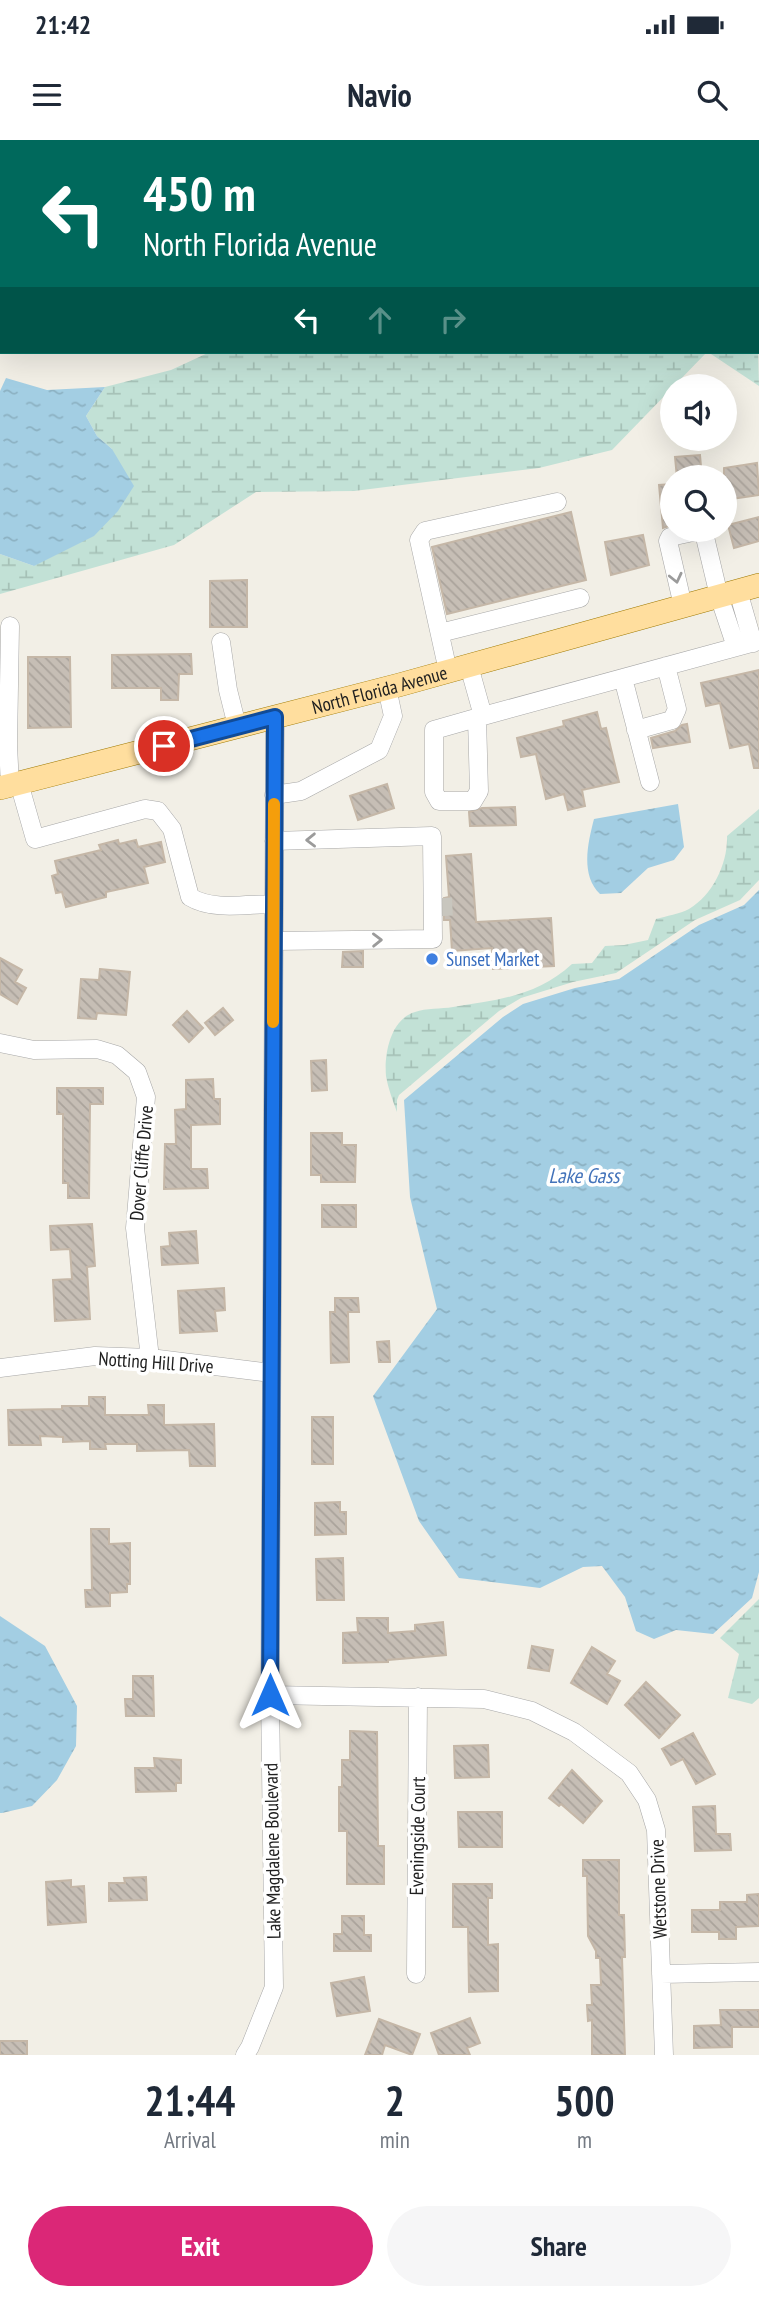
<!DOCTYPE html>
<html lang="en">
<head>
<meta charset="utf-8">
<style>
  :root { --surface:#fff; --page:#f6f6f7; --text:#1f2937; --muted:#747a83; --accent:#db2777 }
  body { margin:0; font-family:"PT Sans Narrow",sans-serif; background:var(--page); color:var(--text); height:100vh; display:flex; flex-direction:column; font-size:26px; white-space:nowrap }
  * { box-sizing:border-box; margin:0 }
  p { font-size:23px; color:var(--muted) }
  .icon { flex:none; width:38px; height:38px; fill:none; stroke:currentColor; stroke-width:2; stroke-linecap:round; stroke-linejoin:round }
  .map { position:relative; height:1915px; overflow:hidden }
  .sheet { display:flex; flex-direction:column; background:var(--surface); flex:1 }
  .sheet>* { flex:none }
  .top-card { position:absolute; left:0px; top:0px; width:760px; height:214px; box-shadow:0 7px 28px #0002; background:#00695c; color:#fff; overflow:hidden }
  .tools { position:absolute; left:660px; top:234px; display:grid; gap:14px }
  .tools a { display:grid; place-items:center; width:77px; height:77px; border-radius:50%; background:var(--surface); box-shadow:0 7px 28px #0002; font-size:35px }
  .pin { position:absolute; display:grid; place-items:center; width:60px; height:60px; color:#fff; margin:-30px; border:4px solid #fff; border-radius:50%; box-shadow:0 2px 7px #0007 }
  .me { position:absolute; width:77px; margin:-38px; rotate:0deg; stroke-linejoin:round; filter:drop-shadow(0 0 5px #0008) }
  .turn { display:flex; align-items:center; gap:24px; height:147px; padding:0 28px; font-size:32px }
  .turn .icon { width:91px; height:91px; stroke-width:2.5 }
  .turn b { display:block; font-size:49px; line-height:60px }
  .lanes { display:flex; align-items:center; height:66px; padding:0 28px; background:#0003; justify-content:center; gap:35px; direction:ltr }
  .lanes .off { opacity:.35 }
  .eta { display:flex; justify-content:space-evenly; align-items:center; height:119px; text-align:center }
  .eta b { font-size:42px; font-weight:600; line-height:49px }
  .cta { display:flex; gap:14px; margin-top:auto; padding:14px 28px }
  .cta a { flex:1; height:80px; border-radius:42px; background:var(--accent); color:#fff; font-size:28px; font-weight:600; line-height:80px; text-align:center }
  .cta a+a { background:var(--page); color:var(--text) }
  .status { display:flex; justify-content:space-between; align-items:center; height:49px; padding:0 35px; background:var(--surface); direction:ltr }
  .status svg { height:19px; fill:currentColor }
  header { display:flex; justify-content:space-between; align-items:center; height:91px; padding:0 28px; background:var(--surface); font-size:32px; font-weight:600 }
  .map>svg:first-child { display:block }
</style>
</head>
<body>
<div class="status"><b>21:42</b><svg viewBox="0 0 49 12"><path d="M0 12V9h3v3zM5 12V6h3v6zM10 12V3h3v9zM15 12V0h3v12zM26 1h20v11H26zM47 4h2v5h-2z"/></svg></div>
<header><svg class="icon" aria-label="menu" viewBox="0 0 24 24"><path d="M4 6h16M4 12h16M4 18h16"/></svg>Navio<svg class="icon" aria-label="search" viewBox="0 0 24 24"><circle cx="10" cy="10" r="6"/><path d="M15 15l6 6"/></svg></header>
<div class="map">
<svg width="759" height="1915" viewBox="0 0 759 1915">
  <defs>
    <pattern id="forest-crowns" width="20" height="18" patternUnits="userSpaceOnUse" patternTransform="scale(1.75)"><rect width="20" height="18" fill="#a4d498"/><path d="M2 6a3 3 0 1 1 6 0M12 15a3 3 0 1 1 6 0" fill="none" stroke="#8db683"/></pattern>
    <pattern id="wetland-marsh" width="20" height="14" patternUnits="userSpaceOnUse" patternTransform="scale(1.75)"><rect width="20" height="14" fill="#c2e1d6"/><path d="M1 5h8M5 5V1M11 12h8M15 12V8" fill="none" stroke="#a6c1b7"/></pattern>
    <pattern id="water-ripples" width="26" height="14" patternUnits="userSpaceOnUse" patternTransform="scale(1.75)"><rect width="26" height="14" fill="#a3cee3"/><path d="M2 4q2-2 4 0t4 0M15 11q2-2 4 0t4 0" fill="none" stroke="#8cb1c2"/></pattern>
    <pattern id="building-back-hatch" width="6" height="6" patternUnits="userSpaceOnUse" patternTransform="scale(1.75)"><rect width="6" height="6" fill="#c6beb5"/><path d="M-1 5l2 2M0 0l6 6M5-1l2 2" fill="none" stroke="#aaa39b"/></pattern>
  </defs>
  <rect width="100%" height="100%" fill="#f2efe6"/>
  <!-- forest -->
  <path fill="url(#forest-crowns)" d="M383,0H536L379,2Z"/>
  <!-- wetland -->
  <path fill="url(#wetland-marsh)" d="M758,208L759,246L708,212H758Z
    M210,212H707L612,310L539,328L354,351L256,352L174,405L0,454V414L34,426L112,309L97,296L86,276L105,247L171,230Z
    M759,669V740L740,760L695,780L616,833L573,842L521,858L499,871L399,955L397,960V972C393,961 388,948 386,936C384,913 391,879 415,872C426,868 441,869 453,867C498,860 537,856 572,824L592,823L605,806L624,805L648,800L656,779C666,776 680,774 689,769C713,755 728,723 727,696Z
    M759,1459V1558L752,1564L728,1558L739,1514L720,1498Z"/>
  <!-- water -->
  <path fill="url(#water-ripples)" d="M6,238L47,250L105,247L86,276L97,296L112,309L134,346L118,371L94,396L34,426L0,414V251Z
    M678,664L684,707L674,720L648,728L621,753L600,754C580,735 588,702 594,679Z
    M759,750V1432L752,1458L713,1494L676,1490L654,1499L636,1491L625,1457L602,1426L583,1427L540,1448L459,1438L419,1381L373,1256L437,1169L410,1057L404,960L503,877L523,864L575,848L619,839L699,785L744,765Z
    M0,1476L45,1506L77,1566L76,1606L57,1640L32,1666L2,1673H0Z"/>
  <!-- building -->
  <path fill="url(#building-back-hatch)" stroke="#c5b7a7" stroke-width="2" d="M700,315L702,338H677L675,317Z
    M757,323L759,355L724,360V328Z
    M672,344V385L663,388L659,345Z
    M571,372L586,440L447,474L432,407Z
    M759,377V401L734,408L728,385Z
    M643,395L649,425L611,435L605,402Z
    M247,440V487H210V441Z
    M191,514L192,534H179L178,560H161V548H112V515Z
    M28,517H70L71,587L28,588Z
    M759,530V628H754L749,604L730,608L720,563L706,566L701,543Z
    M597,572L601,589L606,588L619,642L582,650L585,666L568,670L564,654L546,659L536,614L521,617L517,598L564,586L563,581Z
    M687,584L690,602L653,608L651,598L675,591L682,585Z
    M387,644L394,668L358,680L350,656Z
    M515,667L516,685L470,686L469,672L482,668Z
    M118,700L119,704L136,700L138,707L161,702L165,722L144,727L148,743L106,752V757L66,767L62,752L56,753L52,736L58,734L55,721L101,710L99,705Z
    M471,714L476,782L551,778L554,826L493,829L492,808L452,811L450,780H444V758L449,757L446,716Z
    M363,811V827H342L343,812Z
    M0,818L22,830L15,842L26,848L17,864L0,854Z
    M100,829L130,832L126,875L97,873L96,879L78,878L81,839L99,840Z
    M223,868L233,880L215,895L205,883Z
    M187,871L203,888L189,902L173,885Z
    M326,920L327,950L312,951L311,921Z
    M213,939L214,959H220V984L191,985V1029H207L208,1048L164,1049L165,1004H176L175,970L186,969V940Z
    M57,948H103V964H90L89,1058H68V1043H63V974H57Z
    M311,993H342V1005H356L355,1042H321V1035H311Z
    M322,1065H356V1087H322Z
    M92,1084L95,1126L87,1127L90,1179L55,1181L53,1140L72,1139L70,1109L51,1110L50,1086Z
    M196,1091L198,1123L162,1125L161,1107L170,1106L169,1093Z
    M224,1148L225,1170L215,1171L217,1191L180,1193L178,1151Z
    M335,1158H358L359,1172H348L349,1222L331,1223L330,1172H335Z
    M389,1201L390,1222H379L377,1202Z
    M89,1257H105V1275H149L148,1265H164V1285L214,1284L215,1326H190L189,1310L137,1311V1304H105L106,1309H90V1301L63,1302V1297L40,1296L41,1305H9L8,1270L62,1269V1266H89Z
    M312,1277H333V1324H312Z
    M340,1362V1372H346V1394L315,1395V1363Z
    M91,1389H109V1404L130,1403V1444H127V1452L110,1453V1466L86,1467L85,1450H92Z
    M343,1418L344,1460H317L316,1419Z
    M357,1478H388V1493L415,1491V1485L443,1482L446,1515L388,1520V1522L343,1523V1493L358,1492Z
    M532,1506L553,1510L549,1531L528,1528Z
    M592,1507L615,1521L607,1534L620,1541L607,1564L571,1543Z
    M133,1536H153L154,1576H126L125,1559H133Z
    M646,1542L680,1575L659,1598L625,1565Z
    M350,1591L377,1592L378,1706H384V1744H347V1691H339V1647H342V1620H350Z
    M693,1593L715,1634L696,1644L683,1619L671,1625L662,1609Z
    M488,1605L489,1637L455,1638L454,1606Z
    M154,1618L181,1620V1643H176V1651L136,1652L135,1628H155Z
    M572,1630L602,1661L583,1683L561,1664L559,1666L549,1658Z
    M715,1666L716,1694H730L731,1710L695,1711L693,1667Z
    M458,1672H502V1707H459Z
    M583,1720H619V1775H624L625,1817H622L625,1915H592V1880L588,1881L587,1865H592L591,1845H601L600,1818H596V1811L588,1796L587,1736H583Z
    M146,1737L147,1760L109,1761V1743H125L124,1738Z
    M71,1740V1747L84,1746L86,1782L48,1785L46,1742Z
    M453,1744H492V1758H488V1805L498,1804V1851L469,1852L468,1787H453Z
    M759,1754V1786L736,1787V1799H719V1792H692V1770H720V1762H747V1755Z
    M342,1776H364V1795H371V1811H334V1794H342Z
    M364,1837L370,1871L337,1876L331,1843Z
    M720,1870H759V1887H732V1907L694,1908V1886L721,1885Z
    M470,1878L480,1903L467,1908L470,1915H439L431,1893Z
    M379,1879L420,1894L412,1915L385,1905L382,1915H365Z
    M0,1901H27V1915H0Z"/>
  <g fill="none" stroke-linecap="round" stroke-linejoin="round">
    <!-- minor-tunnel -->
    <path stroke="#c8c6be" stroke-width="18" stroke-dasharray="18 9" stroke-linecap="butt" d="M443,758L444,780"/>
    <defs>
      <path id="minor" d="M31,2L82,0
        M0,3H2
        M738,451L753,503
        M683,466L668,401L670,397L698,391L704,393L719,456L736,507
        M440,493L580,458
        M221,502L228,550L237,586
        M469,526L483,576L759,501
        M448,531L419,400L425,391L557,362
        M623,538L650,642
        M477,578L479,651L473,661H439L434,652V590L483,576
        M636,590L672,580L677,569L666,526
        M19,643L35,699L145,669L158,671L172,689L190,757C213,771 247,764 273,764
        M10,646L8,605L10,486
        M274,655L301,651L379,610L393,576L387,548
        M274,801L433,799L432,696L274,701
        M0,903L34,910L97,909L117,915L137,932L146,957L135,1088L150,1218
        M0,1228L95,1216L150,1218L271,1233
        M270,1555L484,1559L532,1571L574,1592L629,1633L647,1660L656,1690L664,1915
        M416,1834L418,1557
        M661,1834L759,1832
        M245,1915L250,1907L274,1847L270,1555L275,577"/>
      <g id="major">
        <path id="s1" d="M0,648L399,545L759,445"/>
      </g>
    </defs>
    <!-- minor casing -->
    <use href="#minor" stroke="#a7a7a7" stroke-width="19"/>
    <!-- major casing -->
    <use href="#major" stroke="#9d7800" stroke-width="24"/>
    <!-- minor -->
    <use href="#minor" stroke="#fff" stroke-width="18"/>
    <!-- major -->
    <use href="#major" stroke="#ffde9e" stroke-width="23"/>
  </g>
  <!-- one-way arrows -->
  <defs><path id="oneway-chevron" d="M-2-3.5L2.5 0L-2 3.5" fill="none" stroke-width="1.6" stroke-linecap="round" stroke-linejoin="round" transform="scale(1.75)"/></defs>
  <g stroke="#9b9b9b">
    <use href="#oneway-chevron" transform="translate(676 438) rotate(77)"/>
    <use href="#oneway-chevron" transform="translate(311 700) rotate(179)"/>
    <use href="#oneway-chevron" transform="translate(377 800) rotate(-1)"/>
  </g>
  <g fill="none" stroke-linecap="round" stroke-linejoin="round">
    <defs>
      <path id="route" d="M164,606L275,577L270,1555"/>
    </defs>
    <!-- route casing -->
    <use href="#route" stroke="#114b97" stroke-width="18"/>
    <!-- route -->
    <use href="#route" stroke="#1a73e8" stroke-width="12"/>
    <!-- slow -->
    <path stroke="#f59e0b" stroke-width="12" d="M273,882L274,664"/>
  </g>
  <!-- markers -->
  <circle fill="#3f7fe0" stroke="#fff" stroke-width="2.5" cx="432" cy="819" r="7"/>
  <g text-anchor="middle" stroke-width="7" stroke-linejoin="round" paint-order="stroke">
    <!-- street labels -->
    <g font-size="19" fill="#202020" stroke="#fff">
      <text dy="7" stroke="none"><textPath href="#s1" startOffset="392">North Florida Avenue</textPath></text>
      <text transform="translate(141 1023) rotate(-85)" y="7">Dover Cliffe Drive</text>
      <text transform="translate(156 1222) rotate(4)" y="7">Notting Hill Drive</text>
      <text transform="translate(417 1696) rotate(-89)" y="7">Eveningside Court</text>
      <text transform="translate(272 1711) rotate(-91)" y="7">Lake Magdalene Boulevard</text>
      <text transform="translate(658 1749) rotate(-92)" y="7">Wetstone Drive</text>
    </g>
    <!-- shop labels -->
    <g font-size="19" fill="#366cbe" stroke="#fff" text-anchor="start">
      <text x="446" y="826">Sunset Market</text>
    </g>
    <!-- water labels -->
    <g font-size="21" font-style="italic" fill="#4373ba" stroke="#fff">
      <text x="584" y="1043">Lake Gass</text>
    </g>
  </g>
</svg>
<div class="tools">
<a><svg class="icon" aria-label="sound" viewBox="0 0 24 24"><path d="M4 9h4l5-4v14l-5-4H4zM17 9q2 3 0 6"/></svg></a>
<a><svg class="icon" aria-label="search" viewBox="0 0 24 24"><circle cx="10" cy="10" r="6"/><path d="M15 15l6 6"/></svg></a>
</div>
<div class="pin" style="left:164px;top:606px;background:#d93025"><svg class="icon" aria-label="arrive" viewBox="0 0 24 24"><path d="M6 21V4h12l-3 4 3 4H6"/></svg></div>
<svg class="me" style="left:270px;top:1555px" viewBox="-20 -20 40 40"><path d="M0-17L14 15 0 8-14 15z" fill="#1a73e8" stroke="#fff" stroke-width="4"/></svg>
<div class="top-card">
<div class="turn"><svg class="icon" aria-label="left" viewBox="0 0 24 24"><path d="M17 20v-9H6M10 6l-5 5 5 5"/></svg><div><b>450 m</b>North Florida Avenue</div></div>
<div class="lanes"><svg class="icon" aria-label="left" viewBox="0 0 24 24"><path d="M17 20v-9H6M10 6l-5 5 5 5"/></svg><svg class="icon off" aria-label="ahead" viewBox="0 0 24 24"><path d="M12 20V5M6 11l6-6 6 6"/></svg><svg class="icon off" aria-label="right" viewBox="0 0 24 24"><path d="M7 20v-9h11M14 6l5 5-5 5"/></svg></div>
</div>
</div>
<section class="sheet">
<div class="eta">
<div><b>21:44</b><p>Arrival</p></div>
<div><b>2</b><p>min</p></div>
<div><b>500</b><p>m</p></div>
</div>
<div class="cta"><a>Exit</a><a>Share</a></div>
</section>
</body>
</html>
